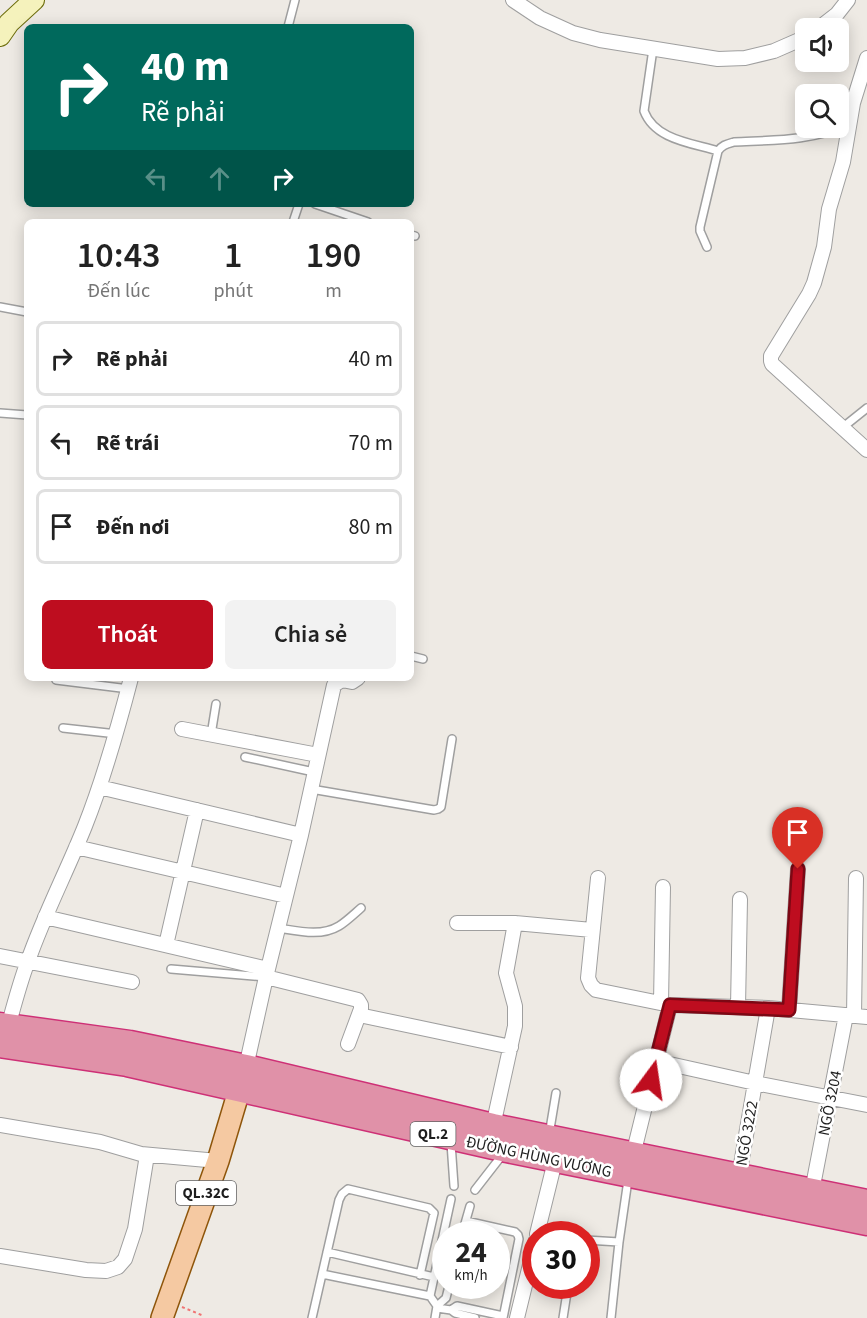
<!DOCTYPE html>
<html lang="vi">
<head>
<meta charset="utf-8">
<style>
  :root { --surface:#fff; --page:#f2f2f2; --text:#222; --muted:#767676; --line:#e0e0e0; --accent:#be0d1f }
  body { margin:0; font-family:"Source Sans 3",sans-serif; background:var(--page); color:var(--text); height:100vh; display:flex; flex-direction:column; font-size:22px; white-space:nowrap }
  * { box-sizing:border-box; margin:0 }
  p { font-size:20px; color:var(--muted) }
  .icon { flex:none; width:33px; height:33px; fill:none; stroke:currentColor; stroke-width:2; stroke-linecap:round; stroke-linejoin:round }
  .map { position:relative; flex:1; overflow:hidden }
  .details { position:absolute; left:24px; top:219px; width:390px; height:462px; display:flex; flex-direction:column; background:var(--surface); border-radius:9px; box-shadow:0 3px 15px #0003 }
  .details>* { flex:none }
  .banner { position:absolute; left:24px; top:24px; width:390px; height:183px; border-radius:9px; box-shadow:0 3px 15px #0003; background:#00695c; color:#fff; overflow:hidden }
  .buttons { position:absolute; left:795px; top:18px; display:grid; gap:12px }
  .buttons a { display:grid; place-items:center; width:54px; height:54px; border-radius:9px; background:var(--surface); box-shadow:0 3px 15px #0003; font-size:30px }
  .speed { position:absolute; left:432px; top:1221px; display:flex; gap:12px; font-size:30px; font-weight:700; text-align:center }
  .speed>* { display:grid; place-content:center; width:78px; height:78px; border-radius:50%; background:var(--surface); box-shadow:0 3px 15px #0003; line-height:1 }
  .speed small { font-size:15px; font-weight:400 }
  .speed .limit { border:9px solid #d22; background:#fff; color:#111 }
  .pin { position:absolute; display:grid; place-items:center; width:51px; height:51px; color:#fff; margin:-62px -26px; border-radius:50% 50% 50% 0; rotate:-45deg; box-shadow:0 0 6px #0007 }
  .pin .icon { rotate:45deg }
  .me { position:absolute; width:66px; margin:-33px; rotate:14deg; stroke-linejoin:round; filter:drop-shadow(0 0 4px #0008) }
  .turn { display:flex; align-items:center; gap:21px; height:126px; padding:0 18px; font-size:27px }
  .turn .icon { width:78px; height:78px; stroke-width:2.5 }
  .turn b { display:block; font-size:42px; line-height:51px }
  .lanes { display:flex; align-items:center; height:57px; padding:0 18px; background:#0003; justify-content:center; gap:30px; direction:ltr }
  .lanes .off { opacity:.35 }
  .eta { display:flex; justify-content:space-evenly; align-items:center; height:102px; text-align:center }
  .eta b { font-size:36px; font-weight:600; line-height:42px }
  .action { display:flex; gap:12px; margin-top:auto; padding:12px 18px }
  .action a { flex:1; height:69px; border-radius:9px; background:var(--accent); color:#fff; font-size:24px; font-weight:600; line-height:69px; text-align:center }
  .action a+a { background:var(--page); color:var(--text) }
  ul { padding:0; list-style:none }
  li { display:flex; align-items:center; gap:18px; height:75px; margin:0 12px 9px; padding:0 6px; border:3px solid var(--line); border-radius:9px }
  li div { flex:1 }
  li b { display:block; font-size:22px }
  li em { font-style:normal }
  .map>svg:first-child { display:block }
</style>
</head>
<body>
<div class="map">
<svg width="867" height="1318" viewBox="0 0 867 1318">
  <rect width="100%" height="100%" fill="#eeeae4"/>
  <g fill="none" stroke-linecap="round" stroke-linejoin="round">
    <defs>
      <path id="lane" d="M288,27L295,0
        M653,49L644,111C655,140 692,143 718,151
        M315,204L368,222
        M293,222L299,204
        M411,235L415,236
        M707,247L700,231V227L718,151C722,145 727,144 734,142C772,140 812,141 848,125
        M0,307L27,312
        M0,413L27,415
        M842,428L867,408
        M411,656L423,659
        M56,680L129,689
        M63,728L117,734
        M211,735L216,704
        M245,757L314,772
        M311,789L434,810L438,809L441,807L452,739
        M278,928C298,931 321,937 339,926C347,921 354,914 361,908
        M171,969L266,977
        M549,1135L556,1093
        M451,1143L454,1186
        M475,1190L503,1154
        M466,1221L515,1232L518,1235L519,1239L503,1318
        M462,1234L470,1206
        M586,1240L619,1242
        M327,1252L434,1277
        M322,1274L430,1296
        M437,1306L430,1296L451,1199
        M437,1308L451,1310L457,1306L503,1316
        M451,1310L455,1313L475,1318
        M312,1318L339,1200L342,1194L348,1189L429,1208L434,1213L420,1275
        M435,1318L437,1306L446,1298L449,1286
        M563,1318L568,1286
        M611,1318L619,1242L628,1180"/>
      <path id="street" d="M513,0L540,18L573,33L600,40L718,59L745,58L774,51L806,37
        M819,28L837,14L848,0
        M867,58L853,103L843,162L829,209L824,247L814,283L809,294L771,356V361L772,364L867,450
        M182,729L318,755
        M99,787L301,835
        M76,847L286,896
        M598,878L588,978L591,985L596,990L670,1005L768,1008L867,1017
        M45,917L268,969
        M457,923H515L592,930
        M166,945L197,810
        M0,956L132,982
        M266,977L358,1000L361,1005V1009L348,1044
        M661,1003L663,887
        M738,1007L740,899
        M768,1008L755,1083L867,1105
        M789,1010L798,869
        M359,1015L511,1047
        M854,1016L856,878
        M8,1027C14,1005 20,982 28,961C44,915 67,871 85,826C104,778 118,728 131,678
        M656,1061L755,1083L739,1176
        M246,1067L266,977L301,835L334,685L342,680L352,682L358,678
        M0,1125L100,1142L141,1154L218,1161
        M493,1126L515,1026V1006L506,973L515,923
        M633,1155L670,1005
        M812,1191L846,1015
        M537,1234L557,1153
        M0,1256L86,1270L106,1271L118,1267L125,1259L135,1229L147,1155
        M517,1318L536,1240"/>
      <path id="secondary" d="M0,36L9,23L34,0"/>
      <path id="primary" d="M162,1318L218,1161L244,1074"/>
      <path id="highway" d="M0,1025L130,1043L246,1067L493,1126L867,1202
        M0,1045L127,1064L507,1150L867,1223"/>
    </defs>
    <!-- lane casing -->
    <use href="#lane" stroke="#9f9f9f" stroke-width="10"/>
    <!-- street casing -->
    <use href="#street" stroke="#9f9f9f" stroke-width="16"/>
    <!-- secondary casing -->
    <use href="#secondary" stroke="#6d6d0c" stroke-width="22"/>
    <!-- primary casing -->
    <use href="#primary" stroke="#8e550a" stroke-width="24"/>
    <!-- highway casing -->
    <use href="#highway" stroke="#ce3076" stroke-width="27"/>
    <!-- path -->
    <path stroke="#f07473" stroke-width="2" stroke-dasharray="3 3" stroke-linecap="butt" d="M182,1307L204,1316"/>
    <!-- lane -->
    <use href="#lane" stroke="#fff" stroke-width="7"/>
    <!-- street -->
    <use href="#street" stroke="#fff" stroke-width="14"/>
    <!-- secondary -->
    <use href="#secondary" stroke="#f5f2bc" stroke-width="20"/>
    <!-- primary -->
    <use href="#primary" stroke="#f5c9a2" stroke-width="21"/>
    <!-- highway -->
    <use href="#highway" stroke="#e091a8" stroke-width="24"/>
  </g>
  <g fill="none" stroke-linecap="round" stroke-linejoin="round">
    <defs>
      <path id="route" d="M651,1080L670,1005L789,1010L798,869"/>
    </defs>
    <!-- route casing -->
    <use href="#route" stroke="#7c0814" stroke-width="15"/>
    <!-- route -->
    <use href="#route" stroke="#be0d1f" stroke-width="10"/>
  </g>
  <g text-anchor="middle" stroke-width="5" stroke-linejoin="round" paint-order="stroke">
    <!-- shield labels -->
    <g fill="#fff" stroke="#626262" stroke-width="1.5">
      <rect x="410.5" y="1122" width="45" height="24" rx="4.5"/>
      <rect x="176" y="1181" width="60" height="24" rx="4.5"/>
    </g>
    <g font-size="15" font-weight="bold" fill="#1e1e1e">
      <text x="433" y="1139">QL.2</text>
      <text x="206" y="1198">QL.32C</text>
    </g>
    <!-- street labels -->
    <g font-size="16" fill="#1e1e1e" stroke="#fff">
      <text transform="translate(829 1103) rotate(-79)" y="6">NGÕ 3204</text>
      <text transform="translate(746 1133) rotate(-80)" y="6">NGÕ 3222</text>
      <text transform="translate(539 1156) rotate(12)" y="6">ĐƯỜNG HÙNG VƯƠNG</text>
    </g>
  </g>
</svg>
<div class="buttons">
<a><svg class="icon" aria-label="sound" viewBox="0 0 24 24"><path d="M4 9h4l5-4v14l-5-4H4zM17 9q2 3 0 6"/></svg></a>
<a><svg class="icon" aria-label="search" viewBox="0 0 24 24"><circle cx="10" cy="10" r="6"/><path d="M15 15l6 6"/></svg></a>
</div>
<div class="speed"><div>24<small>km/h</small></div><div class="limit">30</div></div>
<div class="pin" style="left:798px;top:869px;background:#d93025"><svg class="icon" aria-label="arrive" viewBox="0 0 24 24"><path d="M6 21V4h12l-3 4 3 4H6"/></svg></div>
<svg class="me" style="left:651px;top:1080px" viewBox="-20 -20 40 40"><circle r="19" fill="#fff"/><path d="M0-13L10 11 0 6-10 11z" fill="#be0d1f"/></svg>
<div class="banner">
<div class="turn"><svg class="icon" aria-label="right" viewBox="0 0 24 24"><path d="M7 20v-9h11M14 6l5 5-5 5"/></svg><div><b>40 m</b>Rẽ phải</div></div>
<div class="lanes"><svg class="icon off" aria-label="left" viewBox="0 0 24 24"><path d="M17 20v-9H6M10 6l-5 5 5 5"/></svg><svg class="icon off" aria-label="ahead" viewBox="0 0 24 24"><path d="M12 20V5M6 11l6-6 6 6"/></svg><svg class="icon" aria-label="right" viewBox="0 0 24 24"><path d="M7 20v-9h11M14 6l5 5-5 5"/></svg></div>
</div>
<section class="details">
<div class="eta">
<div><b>10:43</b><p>Đến lúc</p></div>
<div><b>1</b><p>phút</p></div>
<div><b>190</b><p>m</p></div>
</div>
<ul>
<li><svg class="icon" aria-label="right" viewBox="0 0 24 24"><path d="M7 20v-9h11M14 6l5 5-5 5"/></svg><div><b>Rẽ phải</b></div><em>40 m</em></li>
<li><svg class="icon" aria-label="left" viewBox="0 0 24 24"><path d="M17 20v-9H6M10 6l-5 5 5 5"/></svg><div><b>Rẽ trái</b></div><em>70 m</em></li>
<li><svg class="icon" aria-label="arrive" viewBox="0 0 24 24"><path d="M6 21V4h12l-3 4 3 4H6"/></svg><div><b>Đến nơi</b></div><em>80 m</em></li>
</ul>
<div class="action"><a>Thoát</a><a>Chia sẻ</a></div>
</section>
</div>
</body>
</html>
